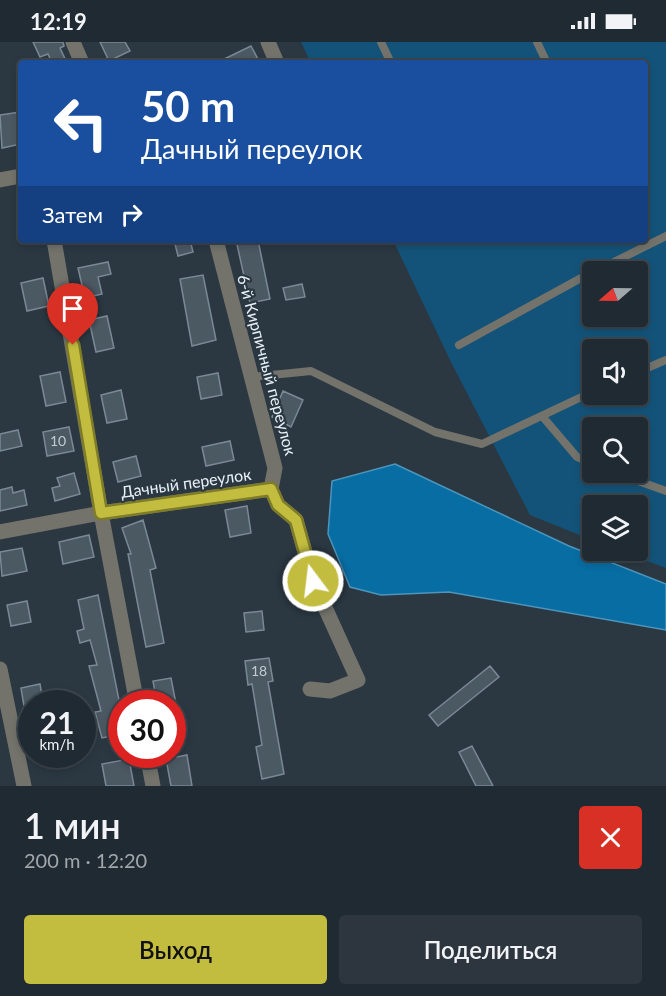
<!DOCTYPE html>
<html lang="ru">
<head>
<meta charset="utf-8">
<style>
  :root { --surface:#202a32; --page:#2d363e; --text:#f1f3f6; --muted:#a2a7ac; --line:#3d464d; --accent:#c2bd3f }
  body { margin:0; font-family:Lato,sans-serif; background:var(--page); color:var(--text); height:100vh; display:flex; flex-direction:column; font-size:22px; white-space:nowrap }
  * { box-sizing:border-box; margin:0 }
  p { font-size:20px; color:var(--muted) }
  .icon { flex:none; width:33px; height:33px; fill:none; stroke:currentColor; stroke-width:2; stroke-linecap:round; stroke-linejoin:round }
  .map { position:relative; height:744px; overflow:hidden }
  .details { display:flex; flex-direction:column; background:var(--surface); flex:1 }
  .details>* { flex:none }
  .hud { position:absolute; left:18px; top:18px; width:630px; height:183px; border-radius:6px; box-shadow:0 3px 9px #0003,0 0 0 2px var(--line); background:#1a4fa0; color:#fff; overflow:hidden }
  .needle { width:39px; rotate:250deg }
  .buttons { position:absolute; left:582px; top:219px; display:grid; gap:12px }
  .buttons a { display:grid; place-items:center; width:66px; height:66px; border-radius:6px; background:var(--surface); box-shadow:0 3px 9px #0003,0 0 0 2px var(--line); font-size:30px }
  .speed { position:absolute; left:18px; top:648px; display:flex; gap:12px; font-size:30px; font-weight:700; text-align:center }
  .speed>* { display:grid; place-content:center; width:78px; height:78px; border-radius:50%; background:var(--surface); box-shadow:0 3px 9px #0003,0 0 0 2px var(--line); line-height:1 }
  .speed small { font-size:15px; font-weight:400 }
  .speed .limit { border:9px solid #d22; background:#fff; color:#111 }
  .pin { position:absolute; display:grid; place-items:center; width:51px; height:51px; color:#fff; margin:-62px -26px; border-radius:50% 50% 50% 0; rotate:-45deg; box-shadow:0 0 6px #0007 }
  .pin .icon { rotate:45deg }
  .me { position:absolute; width:66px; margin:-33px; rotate:345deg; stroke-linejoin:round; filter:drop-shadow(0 0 4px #0008) }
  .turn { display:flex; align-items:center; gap:21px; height:126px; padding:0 24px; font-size:27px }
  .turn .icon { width:78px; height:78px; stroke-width:2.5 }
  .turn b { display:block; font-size:42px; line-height:51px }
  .then { display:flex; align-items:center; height:57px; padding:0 24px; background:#0003; gap:12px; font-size:22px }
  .round { display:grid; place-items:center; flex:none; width:63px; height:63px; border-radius:6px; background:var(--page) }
  .headline { display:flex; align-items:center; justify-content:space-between; height:102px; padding:0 24px }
  h1 { font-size:36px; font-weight:600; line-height:45px }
  .action { display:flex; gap:12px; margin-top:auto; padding:12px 24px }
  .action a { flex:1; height:69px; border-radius:6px; background:var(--accent); color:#111; font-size:24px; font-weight:600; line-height:69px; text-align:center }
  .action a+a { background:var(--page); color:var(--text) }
  .status { display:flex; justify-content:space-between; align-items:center; height:42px; padding:0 30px; background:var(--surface); direction:ltr }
  .status svg { height:16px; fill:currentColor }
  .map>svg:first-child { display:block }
</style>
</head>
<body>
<div class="status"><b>12:19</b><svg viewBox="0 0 49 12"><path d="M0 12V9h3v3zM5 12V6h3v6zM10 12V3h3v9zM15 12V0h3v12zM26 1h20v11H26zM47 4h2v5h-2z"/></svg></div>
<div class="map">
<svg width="666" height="744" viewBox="0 0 666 744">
  <rect width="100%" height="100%" fill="#2b3842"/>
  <!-- green -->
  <path fill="#145379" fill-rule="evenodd" d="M301,0H666V526L620,509L638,508V464H592V498L530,473L451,320L393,198H645V21H311ZM592,230H638V274H592ZM592,308H638V352H592ZM592,386H638V430H592Z"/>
  <!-- water -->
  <path fill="#086da3" stroke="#4c95bc" stroke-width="1.5" d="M395,422L569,504L666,542V588L449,550L381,553L350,545L328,492L332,439Z"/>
  <!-- building -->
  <path fill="#4b5963" stroke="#7a8994" stroke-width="1.5" d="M33,0H63L64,4L60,6L67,21H52L48,12L40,15Z
    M100,0H125L130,9L109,19Z
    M251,4L260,21H216Z
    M20,70L21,102L2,106L0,73Z
    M174,198H190L193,210L178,214Z
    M236,198H258L270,257L250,261Z
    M108,220L111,232L98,235L102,252L85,256L78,226Z
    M203,233L216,298L192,304L180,237Z
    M43,236L49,264L27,269L21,241Z
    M302,242L305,255L286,258L283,246Z
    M107,274L114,306L96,310L89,278Z
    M60,330L66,360L46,364L40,334Z
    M218,331L222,353L201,357L197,335Z
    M121,348L127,377L107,381L101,353Z
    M283,349L303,358L291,385L272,375Z
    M69,385L74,409L47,414L43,390Z
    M18,388L22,404L0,409V392Z
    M230,399L234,418L206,424L202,405Z
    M136,414L141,434L118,440L113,420Z
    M74,431L80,452L55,459L52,446L60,444L57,436Z
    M12,445L13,451L24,448L27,463L0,469V448Z
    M247,464L251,491L230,495L225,468Z
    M143,478L156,526L150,528L164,601L146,605L128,512H131L122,486Z
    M89,493L94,515L63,522L59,500Z
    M22,506L27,529L2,534L0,510Z
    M98,553L122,673V692L102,696L95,670L101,669L89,624L97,623L90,598L80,601L77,589L84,587L78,558Z
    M27,559L31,580L11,584L7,563Z
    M262,569L264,588L246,590L244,571Z
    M269,616L273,639L268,640L284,732L262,737L256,705L262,703L252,642L248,643L245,619Z
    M490,624L499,635L438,684L429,673Z
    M171,636L176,662H157L153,639Z
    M40,642L43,660L24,664L21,646Z
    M472,704L493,744H476L459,710Z
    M187,713L192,744H171L166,717Z
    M129,717L134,744H106L102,722Z"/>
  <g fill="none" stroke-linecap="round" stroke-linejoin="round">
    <!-- service -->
    <path stroke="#73736c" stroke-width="8" d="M381,0L391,21
      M537,0L547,21
      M594,230L666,194
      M459,303L592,230
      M638,330L666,318
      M251,335L311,329L435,390L482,402L592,350
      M542,374L577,415L592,422
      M613,430L666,449"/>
    <!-- minor -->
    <path stroke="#73736c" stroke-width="15" d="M73,0L82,21
      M268,0L277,21
      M0,138L21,134
      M54,198L101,471L137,662
      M216,198L275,426L271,447L278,463L296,478L313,539L358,638L330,649L310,647
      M0,490L101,471L271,447
      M0,627L24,744
      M147,712L153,744"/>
  </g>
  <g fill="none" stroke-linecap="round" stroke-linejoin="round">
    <defs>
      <path id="route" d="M73,303L101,471L271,447L278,463L296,478L313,539"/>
    </defs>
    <!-- route casing -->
    <use href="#route" stroke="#7e7b29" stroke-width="15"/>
    <!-- route -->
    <use href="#route" stroke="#c2bd3f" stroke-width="10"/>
  </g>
  <g text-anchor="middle" stroke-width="4.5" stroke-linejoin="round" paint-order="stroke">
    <!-- number labels -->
    <g font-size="14" fill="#c2cbd3">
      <text x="58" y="404">10</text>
      <text x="259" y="634">18</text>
    </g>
    <!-- street labels -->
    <g font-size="16" fill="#e9f1f8" stroke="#2b3842">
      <text transform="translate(267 323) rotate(75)" y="6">6-й Кирпичный переулок</text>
      <text transform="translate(186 441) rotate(-8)" y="6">Дачный переулок</text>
    </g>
  </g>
</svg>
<div class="buttons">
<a><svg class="needle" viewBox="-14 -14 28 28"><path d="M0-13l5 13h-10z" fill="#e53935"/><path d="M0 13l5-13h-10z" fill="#a2a7ac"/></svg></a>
<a><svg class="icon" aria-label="sound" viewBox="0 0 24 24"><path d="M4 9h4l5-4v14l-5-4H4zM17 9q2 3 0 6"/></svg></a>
<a><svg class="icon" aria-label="search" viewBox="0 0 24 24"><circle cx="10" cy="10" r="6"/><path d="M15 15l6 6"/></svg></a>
<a><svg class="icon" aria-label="layers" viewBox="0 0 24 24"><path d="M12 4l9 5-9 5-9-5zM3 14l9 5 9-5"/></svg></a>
</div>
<div class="speed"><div>21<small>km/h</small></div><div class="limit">30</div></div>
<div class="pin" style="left:73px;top:303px;background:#d93025"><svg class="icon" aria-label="arrive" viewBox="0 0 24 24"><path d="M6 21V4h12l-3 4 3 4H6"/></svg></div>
<svg class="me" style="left:313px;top:539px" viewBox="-20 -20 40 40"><circle r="17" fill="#c2bd3f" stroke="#fff" stroke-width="3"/><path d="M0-11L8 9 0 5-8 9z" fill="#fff"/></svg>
<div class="hud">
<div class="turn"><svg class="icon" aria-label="left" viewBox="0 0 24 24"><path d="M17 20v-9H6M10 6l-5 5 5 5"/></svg><div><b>50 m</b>Дачный переулок</div></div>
<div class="then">Затем<svg class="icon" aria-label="right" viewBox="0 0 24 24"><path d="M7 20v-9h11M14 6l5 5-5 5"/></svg></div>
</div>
</div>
<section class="details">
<div class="headline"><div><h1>1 мин</h1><p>200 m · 12:20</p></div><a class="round" style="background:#d93025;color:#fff"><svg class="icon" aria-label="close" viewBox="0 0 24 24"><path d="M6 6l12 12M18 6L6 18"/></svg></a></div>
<div class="action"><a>Выход</a><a>Поделиться</a></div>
</section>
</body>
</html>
